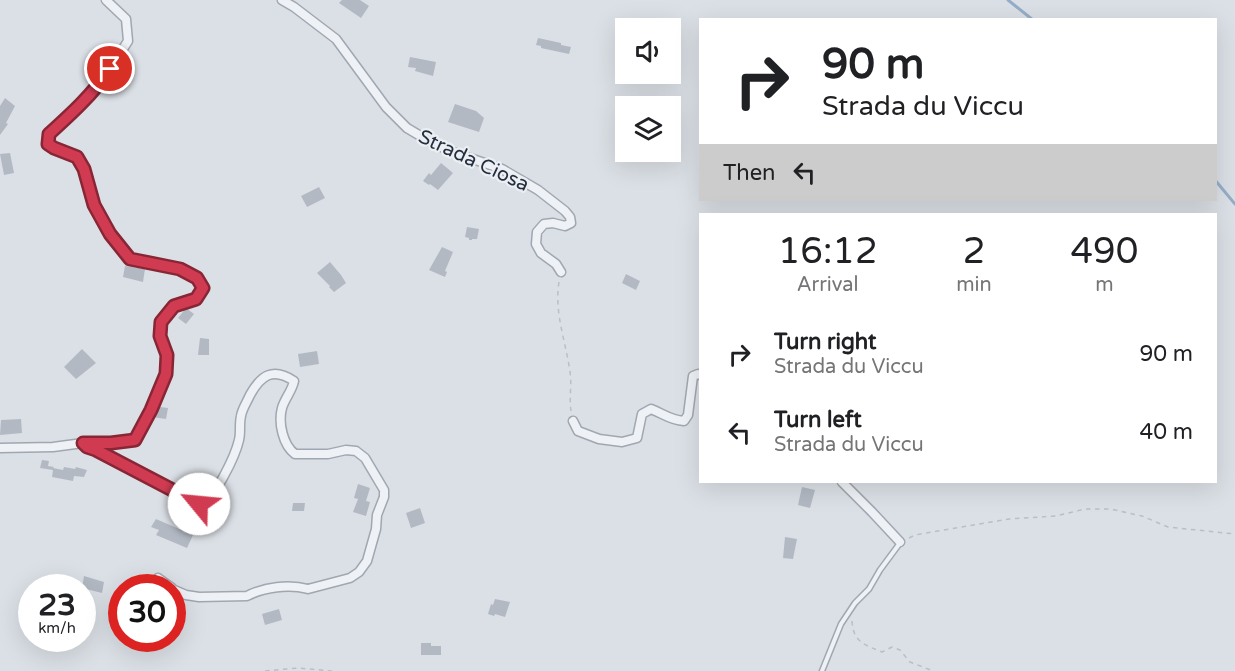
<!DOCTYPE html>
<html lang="en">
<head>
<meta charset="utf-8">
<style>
  :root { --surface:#fff; --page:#f2f2f2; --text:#202124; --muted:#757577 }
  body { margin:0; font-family:"Varela Round",sans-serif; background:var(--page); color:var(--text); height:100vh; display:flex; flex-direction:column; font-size:22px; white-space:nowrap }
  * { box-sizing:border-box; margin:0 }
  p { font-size:20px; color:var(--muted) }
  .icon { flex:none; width:33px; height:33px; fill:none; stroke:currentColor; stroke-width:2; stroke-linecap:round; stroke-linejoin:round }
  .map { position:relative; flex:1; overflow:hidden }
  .panel { position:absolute; left:699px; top:213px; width:518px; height:270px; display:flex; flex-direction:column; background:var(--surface); border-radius:0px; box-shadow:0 6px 24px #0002 }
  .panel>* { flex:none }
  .banner { position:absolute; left:699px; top:18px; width:518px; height:183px; border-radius:0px; box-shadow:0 6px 24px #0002; background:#fff; color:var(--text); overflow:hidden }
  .controls { position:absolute; left:615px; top:18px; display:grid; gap:12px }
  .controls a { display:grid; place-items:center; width:66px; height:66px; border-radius:0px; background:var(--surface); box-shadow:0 6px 24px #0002; font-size:30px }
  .speed { position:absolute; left:18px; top:574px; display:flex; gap:12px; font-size:30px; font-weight:700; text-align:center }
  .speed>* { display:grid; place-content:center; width:78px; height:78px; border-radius:50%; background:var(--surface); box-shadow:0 6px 24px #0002; line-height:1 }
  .speed small { font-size:15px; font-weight:400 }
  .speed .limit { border:9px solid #d22; background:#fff; color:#111 }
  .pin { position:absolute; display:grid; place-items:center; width:51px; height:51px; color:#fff; margin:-26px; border:3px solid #fff; border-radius:50%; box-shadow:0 2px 6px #0007 }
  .me { position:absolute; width:66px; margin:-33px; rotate:298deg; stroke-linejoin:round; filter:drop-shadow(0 0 4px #0008) }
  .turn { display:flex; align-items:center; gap:21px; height:126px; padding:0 24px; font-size:27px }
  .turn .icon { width:78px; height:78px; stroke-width:2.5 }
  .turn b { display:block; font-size:42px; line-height:51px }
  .then { display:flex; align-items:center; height:57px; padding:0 24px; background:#0003; gap:12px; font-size:22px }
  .eta { display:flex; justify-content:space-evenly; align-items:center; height:102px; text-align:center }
  .eta b { font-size:36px; font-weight:600; line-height:42px }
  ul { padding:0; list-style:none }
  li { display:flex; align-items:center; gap:18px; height:78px; padding:0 24px }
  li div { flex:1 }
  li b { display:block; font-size:22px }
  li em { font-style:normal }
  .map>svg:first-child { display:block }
</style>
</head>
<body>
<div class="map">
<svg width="1235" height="671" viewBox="0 0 1235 671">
  <rect width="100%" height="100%" fill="#dbe0e6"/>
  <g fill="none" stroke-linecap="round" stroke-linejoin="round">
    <!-- stream -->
    <path stroke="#95aec8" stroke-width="3" d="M1008,0L1033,20
      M1215,180L1235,204"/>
  </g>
  <!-- building -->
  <path fill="#b3b9c3" d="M342,0H360L369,6L361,18L339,3Z
    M538,38L561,43V45L571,47L569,54L541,48V46L536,45Z
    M410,57L436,62L433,76L415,71L416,68L408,67Z
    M5,98L15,106L6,123L8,124L0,135V106Z
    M455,104L476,111L484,118L479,132L448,122Z
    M10,153L14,173L4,175L0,154Z
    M441,163L453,173L438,190L430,184L429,185L423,181L429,173L431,175Z
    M319,187L325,198L307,207L301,196Z
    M467,227L479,229L477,239H472V240H469V238L465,237Z
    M442,247L453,252L445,271L447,272L445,277L429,270Z
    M330,262L341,275L346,283L334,292L329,287L330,286L317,273Z
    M125,266L145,269L143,282L123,277Z
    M626,274L640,281L636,290L622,283Z
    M186,308L194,314L186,324L178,318Z
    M200,338L209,339V355H198Z
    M82,349L96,363L76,379L64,367Z
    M317,351L319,364L300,367L298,354Z
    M153,406L168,408L166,419L152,417Z
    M21,419L22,433L0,435L1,420Z
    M42,460L49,461L48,466L54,467L53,468L63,470L64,467L75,469L76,467L87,470L84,477L74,476L73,481L52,477L53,470L40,468Z
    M358,484L370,488L366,501L370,502L366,516L353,512L358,499L354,498Z
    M802,487L815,490L810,508L798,505Z
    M293,503H305L304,511H292Z
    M420,508L425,523L411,528L406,513Z
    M156,519L193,535L187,548L156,535L159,530L151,527Z
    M785,537L797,539L793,559L783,558Z
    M84,576L104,582L102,593L82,588Z
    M495,599L510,602L505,617L495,614L494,616L488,614L491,604L493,605Z
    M279,609L282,620L265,625L262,614Z
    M421,643H431V646H441V655H421Z"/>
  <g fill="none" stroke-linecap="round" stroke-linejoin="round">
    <defs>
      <path id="lane" d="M822,671L841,624L855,603L869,589L880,570L900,543"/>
      <path id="street" d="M282,0L294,7L336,39L386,107L407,128L434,144L458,154L502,169L538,190L565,211L570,217L571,223L565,226L553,223L544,224L537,232L536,244L541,253L556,264L561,272
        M573,421L578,431L599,439L622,442L637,438L642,414L651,409C664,414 670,420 684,421L688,415L693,376L698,374L700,375
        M83,443L87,447L96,450L182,494C186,498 192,503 198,504C214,504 236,453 239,440C241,432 239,424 241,416C242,409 247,402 250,395C261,375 273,367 294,381C292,391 285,398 282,408C278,423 283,445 295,454H328L346,450L356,451L365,458L384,490V497L377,515L376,529L367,561L359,572L350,578L308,589C289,584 264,587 247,596L199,597L186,595L172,589
        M0,448L53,447L83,443H111L135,440L151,409L166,374L167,355L160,336L161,322L174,306L196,299L203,288L197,278L180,269L131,259L109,234L94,205L84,169L77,157L54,148L48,144L49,134L77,108L101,83L128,41L126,19L106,0
        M842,482L872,512L900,542
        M158,578L172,588"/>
    </defs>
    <!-- lane casing -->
    <use href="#lane" stroke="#a1a7b0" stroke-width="7"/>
    <!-- street casing -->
    <use href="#street" stroke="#a1a7b0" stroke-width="11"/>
    <!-- path -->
    <path stroke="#babec5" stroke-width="1.5" stroke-dasharray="4.5 4.5" stroke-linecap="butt" d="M559,282C554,313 566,342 570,372C572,385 569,398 571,411
      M909,538L915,535L1009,519L1056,516L1085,509H1111L1142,516L1168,527L1235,534
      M852,621C853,642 865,645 882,652L892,647L900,650L910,662L933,671
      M265,671L298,668L332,671"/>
    <!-- lane -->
    <use href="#lane" stroke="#eef1f5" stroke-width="4"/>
    <!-- street -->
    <use href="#street" stroke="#eef1f5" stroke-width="8"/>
  </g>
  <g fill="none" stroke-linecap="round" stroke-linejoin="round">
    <defs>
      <path id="route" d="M110,69C93,94 71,114 49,134L48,144L54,148L77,157L84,169L94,205L110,234L130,259L180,269L197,278L203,288L196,299L174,306L161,322L160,336L167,355L166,374L151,410L135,440L111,443H83L87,447L96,450L182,495L194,503L199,504"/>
    </defs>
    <!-- route casing -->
    <use href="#route" stroke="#882635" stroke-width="15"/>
    <!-- route -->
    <use href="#route" stroke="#d13b52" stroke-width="10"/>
  </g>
  <g text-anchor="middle" stroke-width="4.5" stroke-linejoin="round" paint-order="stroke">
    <!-- street labels -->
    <g font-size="20" fill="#252e3d" stroke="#ebeff4">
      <text transform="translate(474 160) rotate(25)" y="7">Strada Ciosa</text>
    </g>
  </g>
</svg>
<div class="controls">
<a><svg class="icon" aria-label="sound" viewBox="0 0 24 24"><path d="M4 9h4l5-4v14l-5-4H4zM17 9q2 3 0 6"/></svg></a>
<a><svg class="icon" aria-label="layers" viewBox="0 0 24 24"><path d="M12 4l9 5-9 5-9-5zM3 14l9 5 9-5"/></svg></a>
</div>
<div class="speed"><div>23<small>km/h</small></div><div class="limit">30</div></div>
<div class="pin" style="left:110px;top:69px;background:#d93025"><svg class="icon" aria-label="arrive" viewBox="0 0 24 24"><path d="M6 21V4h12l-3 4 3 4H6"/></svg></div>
<svg class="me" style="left:199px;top:504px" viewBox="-20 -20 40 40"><circle r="19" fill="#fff"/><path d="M0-13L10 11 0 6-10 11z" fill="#d13b52"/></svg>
<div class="banner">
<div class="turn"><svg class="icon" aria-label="right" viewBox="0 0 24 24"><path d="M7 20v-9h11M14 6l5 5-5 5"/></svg><div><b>90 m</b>Strada du Viccu</div></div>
<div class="then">Then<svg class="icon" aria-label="left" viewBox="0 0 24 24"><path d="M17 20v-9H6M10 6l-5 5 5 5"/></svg></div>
</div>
<section class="panel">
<div class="eta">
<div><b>16:12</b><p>Arrival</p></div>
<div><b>2</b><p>min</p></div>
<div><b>490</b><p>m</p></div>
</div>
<ul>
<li><svg class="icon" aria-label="right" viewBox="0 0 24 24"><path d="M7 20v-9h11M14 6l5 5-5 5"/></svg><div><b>Turn right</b><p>Strada du Viccu</p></div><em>90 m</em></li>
<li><svg class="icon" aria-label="left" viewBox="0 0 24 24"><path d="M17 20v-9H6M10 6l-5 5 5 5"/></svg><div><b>Turn left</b><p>Strada du Viccu</p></div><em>40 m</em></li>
</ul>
</section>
</div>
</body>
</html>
